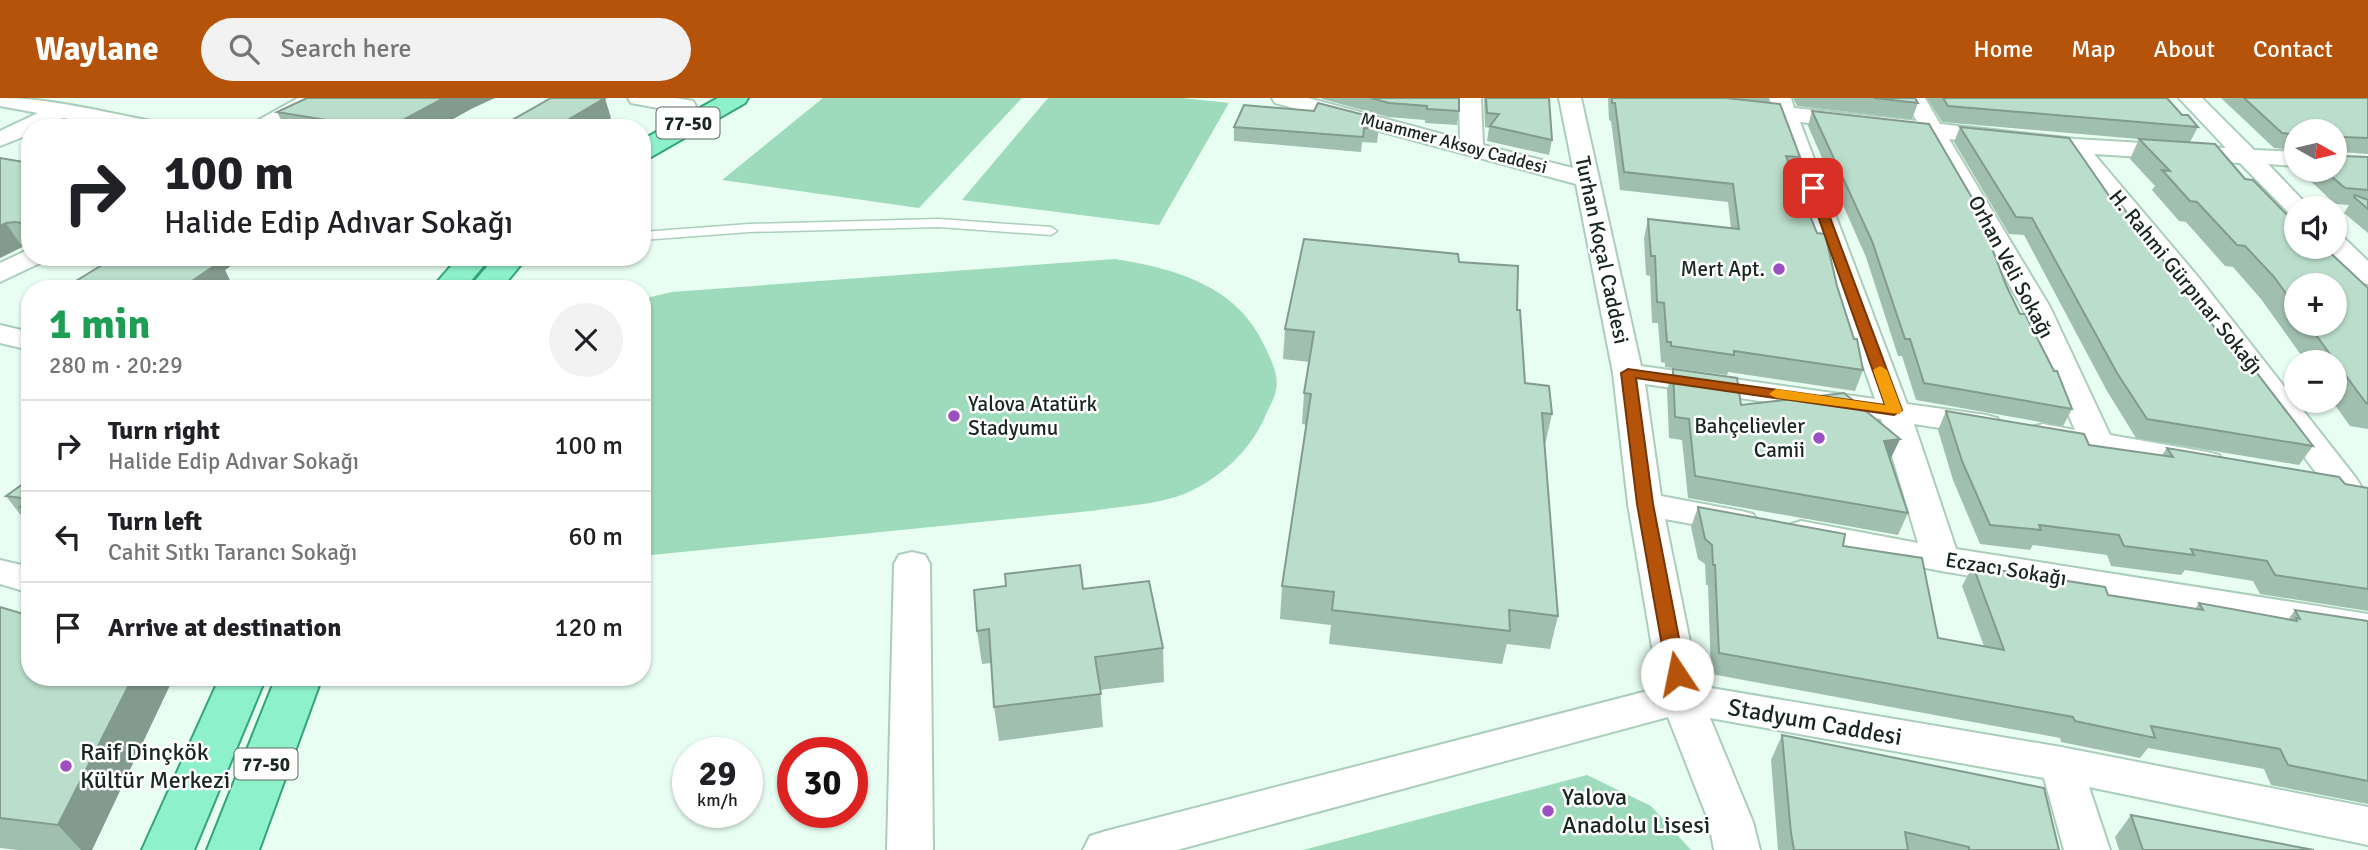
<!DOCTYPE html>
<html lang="en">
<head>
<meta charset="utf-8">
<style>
  :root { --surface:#fff; --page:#f2f2f2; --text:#202124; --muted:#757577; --line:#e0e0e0; --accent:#b45309 }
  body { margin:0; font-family:Signika,sans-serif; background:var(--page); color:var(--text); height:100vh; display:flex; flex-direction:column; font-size:26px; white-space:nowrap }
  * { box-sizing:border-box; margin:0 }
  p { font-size:23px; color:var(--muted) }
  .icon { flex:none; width:38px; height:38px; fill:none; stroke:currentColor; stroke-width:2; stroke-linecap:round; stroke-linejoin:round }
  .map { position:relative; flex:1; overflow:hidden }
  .drawer { position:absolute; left:21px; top:182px; width:630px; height:406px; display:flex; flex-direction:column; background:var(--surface); border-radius:28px; box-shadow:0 2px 5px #0004 }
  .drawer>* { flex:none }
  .banner { position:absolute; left:21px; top:21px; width:630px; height:147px; border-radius:28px; box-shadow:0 2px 5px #0004; background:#fff; color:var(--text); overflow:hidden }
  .needle { width:46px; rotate:98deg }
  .tools { position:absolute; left:2284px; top:21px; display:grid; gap:14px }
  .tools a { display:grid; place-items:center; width:63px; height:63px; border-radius:50%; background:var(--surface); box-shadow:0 2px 5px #0004; font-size:35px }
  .speed { position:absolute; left:672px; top:639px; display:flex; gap:14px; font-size:35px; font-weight:700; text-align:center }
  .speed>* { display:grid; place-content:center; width:91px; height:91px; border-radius:50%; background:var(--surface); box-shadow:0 2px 5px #0004; line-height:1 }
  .speed small { font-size:18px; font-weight:400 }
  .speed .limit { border:10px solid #d22; background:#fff; color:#111 }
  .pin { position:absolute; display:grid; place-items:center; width:60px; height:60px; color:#fff; margin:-30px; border-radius:14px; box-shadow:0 4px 10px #0006 }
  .me { position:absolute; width:77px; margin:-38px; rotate:349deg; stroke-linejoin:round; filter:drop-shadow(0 0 5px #0008) }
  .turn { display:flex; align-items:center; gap:24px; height:147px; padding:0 28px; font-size:32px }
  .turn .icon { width:91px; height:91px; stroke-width:2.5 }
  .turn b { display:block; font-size:49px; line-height:60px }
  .round { display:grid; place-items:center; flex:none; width:74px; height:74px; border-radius:37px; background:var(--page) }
  .overview { display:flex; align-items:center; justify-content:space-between; height:119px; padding:0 28px }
  h1 { font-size:42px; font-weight:700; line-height:52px; color:#1e9e55 }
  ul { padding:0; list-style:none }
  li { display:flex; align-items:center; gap:21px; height:91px; padding:0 28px; border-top:2px solid var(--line) }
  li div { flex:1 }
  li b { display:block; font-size:26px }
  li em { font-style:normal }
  header { display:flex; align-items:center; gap:42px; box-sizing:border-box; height:98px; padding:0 35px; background:var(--accent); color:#fff }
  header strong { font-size:33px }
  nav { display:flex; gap:38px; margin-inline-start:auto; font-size:24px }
  .search { width:490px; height:63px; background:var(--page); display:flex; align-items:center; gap:18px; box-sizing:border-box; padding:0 24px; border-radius:38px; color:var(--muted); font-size:26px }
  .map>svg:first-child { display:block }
</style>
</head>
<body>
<header>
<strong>Waylane</strong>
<div class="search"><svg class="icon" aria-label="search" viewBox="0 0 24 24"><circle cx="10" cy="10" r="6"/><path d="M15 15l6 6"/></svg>Search here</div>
<nav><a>Home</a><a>Map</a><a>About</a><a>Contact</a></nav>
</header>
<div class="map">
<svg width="2368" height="752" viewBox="0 0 2368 752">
  <rect width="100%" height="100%" fill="#e8fef2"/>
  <!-- green -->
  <path fill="#9edabc" d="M823,0H1022L919,110L722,82Z
    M1048,0H1182L1229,5L1159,127L962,102Z
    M1115,161C1177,171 1239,188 1266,251C1272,264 1279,277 1276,292C1275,301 1267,312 1264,321C1249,354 1218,382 1184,396C1156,407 1121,408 1091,413L642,458V201L672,194Z
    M1587,677L1651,708L1691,752H1303Z"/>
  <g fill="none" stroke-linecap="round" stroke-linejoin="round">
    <defs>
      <path id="service" d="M939,121L1051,129L1057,133L1051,137L939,129L749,134L642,142V134L749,126Z"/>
      <path id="minor" d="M0,0C51,0 102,14 152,23L160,25L163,30H115L63,20L43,30H30V36L0,48V33L38,15L0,8Z
        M298,0H325L322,5L278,30H250L253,25Z
        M628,0H676L693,3L696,8L693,13L685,15L631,5Z
        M1272,0H1308L1460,41L1459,0H1481L1483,47L1573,70L1559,0H1581L1641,268L1875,301L1777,21L1729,15L1726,10L1729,5L1737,3L1772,7L1769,0H1791L1794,10L1917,23L1903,0H1925L1940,26L2075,41L2226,50L2179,0H2202L2254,52L2296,54V68L2268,66L2310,110H2296V117L2289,115L2240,65L2094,56L2199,180L2356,380L2361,388L2356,396L2344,399L2332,396L2179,192L2068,54L1949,41L2050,209L2110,337L2207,354L2219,357L2223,364L2219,371L2207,374L2032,343L2027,336L2032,329L2043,326L2075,332L2022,209L1925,38L1800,24L1907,306L1986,317L1997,320L2002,327L1997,334L1986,337L1914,326L1956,451L2368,516V544L1941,473L1789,443L1783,435L1789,427L1801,423L1918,445L1881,321L1645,286L1661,398L1741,413L1753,416L1758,424L1753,432L1741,435L1665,421L1699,588L2061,649L2368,709V747L2089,689L2110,752H2064L2044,680L1710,620L1753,724L1760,752H1714L1709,724L1668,619L1177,752H1083L1090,738L1106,733L1659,590L1628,406L1613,275L1576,86L1275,5Z
        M2334,137L2343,139L2368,163V186L2358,184L2324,149H2334Z
        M30,151V159H44L40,165L0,184V165Z
        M0,227L30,234V252L0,245Z
        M912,454L925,457L930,466L933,752H887L894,466L899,457Z
        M0,462L30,469V495L0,486Z"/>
      <path id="primary" d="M718,0H748L745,5L651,59L642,61V42Z
        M459,159H491L464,191H431Z
        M495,159H527L501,191H468Z
        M220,579H266L194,752H142Z
        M276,579H322L259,752H207Z"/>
    </defs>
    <!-- service casing -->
    <use href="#service" stroke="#aacebb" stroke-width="3"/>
    <!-- minor casing -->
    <use href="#minor" stroke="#aacebb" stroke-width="4"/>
    <!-- primary casing -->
    <use href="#primary" stroke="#33a579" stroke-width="4"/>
    <!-- service -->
    <use href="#service" fill="#fff" fill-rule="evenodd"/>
    <!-- minor -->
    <use href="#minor" fill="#fff" fill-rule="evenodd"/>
    <!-- primary -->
    <use href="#primary" fill="#8df2cb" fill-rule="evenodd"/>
  </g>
  <!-- wall -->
  <path fill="#a1bfaf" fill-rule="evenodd" d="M1322,0H1459V13L1457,27L1425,25V22L1388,19L1322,1Z
    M1484,0H1549L1552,42L1549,57L1487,43L1489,30L1485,29Z
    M1608,0H1769L1768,5L1800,59L1794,78L1837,188L1863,272L1855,293L1728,274L1727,277L1665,269V265L1661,264L1658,225H1652L1650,178L1646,177L1644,140L1648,121L1731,130L1728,104L1620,92L1611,23L1609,22Z
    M1793,0H1915L1918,5L1912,21L1797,8Z
    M1927,0H2167L2182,17L2198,29L2190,44L2245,81L2368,190V331L2350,328L2332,303H2334V264H2306L2261,201L2233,169L2225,168L2186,124L2179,123L2152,92L2155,88L2130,61L2139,41L2161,43L1942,24ZM2296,187L2334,226H2296Z
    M2221,0H2368V56L2340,54L2343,58L2368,59V135L2344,115L2349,107L2335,106L2299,72H2334V33H2296V52L2274,50Z
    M471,11L437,30H285L277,14Z
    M1812,13L1982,117L1979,124L2006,187L2020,216L2072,311L2063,328L1916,302L1902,258H1898L1866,159L1808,28Z
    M1380,21L1377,45L1362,44L1361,54L1234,43V29Z
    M1960,29L2110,99L2225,243L2313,348L2299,367L2136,340L2107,293L2024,137L2009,136L1954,44Z
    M0,60L30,65V148L22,149L0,160Z
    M96,159H243L225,172L233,189Z
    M1459,164L1517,212L1525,285L1552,316L1545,347L1558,518L1550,551L1507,546L1502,566L1329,546L1331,527L1280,521L1282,488L1307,327L1302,326L1304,295L1309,264L1283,261L1285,231Z
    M1673,271L1741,307L1900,341L1890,362L1908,415L1898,437L1688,400L1682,342L1669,340L1667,292Z
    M1946,313L2089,347L2162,357L2167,350L2345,386L2368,390V513L2260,496L2253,483L2185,472L2181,477L2111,468L2107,457L2033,447L2030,452L1980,446L1953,382L1938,332Z
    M30,381V424H26L6,398Z
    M1698,409L1843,448L1938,540L1984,548L1962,488L1973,468L2108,497L2195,511L2199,505L2288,522L2295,512L2368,523V706L2271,687L2264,671L2148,650L2140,660L2061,644L2060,640L1711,576L1708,487H1706L1705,466L1698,461L1691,429Z
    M1083,491L1163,550L1164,584L1100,592L1103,629L999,643L994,609L991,565L982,566L977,533Z
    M0,509L30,579H164L170,587L92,752H17L0,750Z
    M1782,637L2059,752H1778L1771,662Z
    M2131,717L2314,752H2119L2115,739Z"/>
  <!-- shaded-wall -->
  <path fill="#839b8f" d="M444,0H495L471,11L437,30H388Z
    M605,0L611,20L596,30H554Z
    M6,125L22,149L0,160V128Z
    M194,159H243L225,172L233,189L230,191H180L192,161Z
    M1900,341L1890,362L1884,343Z
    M133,579H164L170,587L92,752H81L58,727Z"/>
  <!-- building -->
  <path fill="#bbdecc" stroke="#839b8f" stroke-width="2" d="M307,0H444L388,30H330L339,24L277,14Z
    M551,0H605L554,30H498Z
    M1371,0H1459V13L1427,11V8L1389,5Z
    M1486,0H1549L1552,42L1490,28L1499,16L1487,15Z
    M1612,0H1726L1780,6L1800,59L1786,58L1817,135L1825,136L1837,188L1854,241H1857L1863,272L1734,253V257L1671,248V244H1667L1664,205L1657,204L1655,158H1651L1648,121L1739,131L1733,86L1624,74L1615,5H1612Z
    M1874,0H1915L1918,5Z
    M1943,0H2167L2182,17H2188L2198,29L1948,8Z
    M2244,0H2368V40L2343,39L2340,41V55L2343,58L2368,59V92L2345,90L2324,72H2334V33H2296V37L2282,35Z
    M1318,5L1380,21L1379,31L1364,30L1363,39L1234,29L1244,7L1314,13Z
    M1812,13L1929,26L1982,117L1975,116L1987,137L2006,187L2020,216H2025L2054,273H2057L2072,311L1924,285L1910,241H1905L1872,143Z
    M1960,29L2069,40L2110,99H2115L2225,243L2233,244L2313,348L2147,321L2117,275L2032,120L2016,119Z
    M2139,41L2215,46L2245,81L2253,82L2294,124H2296V149H2324L2368,190V306L2366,305L2308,226H2334V187H2296V209L2274,179L2245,148L2237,147L2197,104L2190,103L2162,72L2170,73Z
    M0,60L30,65V127L16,124L6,125L0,128Z
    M2355,97L2368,102V111L2354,99Z
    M1304,141L1458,156L1459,164L1518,168L1517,212H1520L1525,285L1549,288L1552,316L1542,315L1558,518L1509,512L1510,533L1332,512L1334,494L1282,488L1311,296L1304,295L1314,234L1285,231Z
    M115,159H194L192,161L220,164L180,191H63Z
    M1673,271L1737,280L1741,307L1844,295L1900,341L1884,343L1908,415L1695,378L1689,321L1675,319Z
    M1946,313L2084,336L2089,347L2173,359L2167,350L2339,379L2345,386L2368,390V491L2275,477L2267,463L2191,451L2194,457L2124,448L2119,437L2039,427L2041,432L1990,427L1962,363Z
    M30,381V401L6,398Z
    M30,402V411L20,409Z
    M1698,409L1845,436L1843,448L1922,460L1938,540L2004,552L1973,468L2105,489L2108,497L2203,512L2199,505L2297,523L2296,520L2300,521L2295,512L2368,523V683L2288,667L2280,651L2151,628L2155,640L2075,623L2073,619L1719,555L1715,467H1713L1712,447L1705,441Z
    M1080,467L1083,491L1149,483L1163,550L1095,559L1101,596L994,609L989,531L977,533L974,492L1006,488L1005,476Z
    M0,509L30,518V579H133L58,727L0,720Z
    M1782,637L2044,690L2059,752H1969V749L1905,734L1908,752H1794L1791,735Z
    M2131,717L2314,752H2143Z"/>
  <!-- route -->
  <path fill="#b45309" stroke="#753606" stroke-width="2" d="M1813,86L1819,90L1902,312L1894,317L1636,280L1653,406L1686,576L1683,581H1670L1667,576L1637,406L1621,275L1628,271L1885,307L1808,90Z"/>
  <!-- slow -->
  <path fill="#f59e0b" d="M1880,268L1887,272L1902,312L1900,316L1776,300L1769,296L1776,291L1885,307L1873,272Z"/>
  <!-- markers -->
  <g fill="#9b4fc1" stroke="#fff" stroke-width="2.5">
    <circle cx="1779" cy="171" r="7"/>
    <circle cx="954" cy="318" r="7"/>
    <circle cx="1819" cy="340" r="7"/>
    <circle cx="66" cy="668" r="7"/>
    <circle cx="1548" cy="713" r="7"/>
  </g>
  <g text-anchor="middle" stroke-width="5" stroke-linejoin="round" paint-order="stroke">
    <!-- far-street labels -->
    <g font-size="18" fill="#192720" stroke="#fff">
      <text transform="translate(1454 45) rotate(15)" y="6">Muammer Aksoy Caddesi</text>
    </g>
    <!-- shield labels -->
    <g fill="#fff" stroke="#5e6863" stroke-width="2">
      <rect x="656.5" y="9.5" width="63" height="31" rx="5"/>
      <rect x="234.5" y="650.5" width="63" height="31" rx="5"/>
    </g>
    <g font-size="19" font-weight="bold" fill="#192720">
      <text x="688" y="32">77-50</text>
      <text x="266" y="673">77-50</text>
    </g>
    <!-- street labels -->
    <g font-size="21" fill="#192720" stroke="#fff">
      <text transform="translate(1602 152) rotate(78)" y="7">Turhan Koçal Caddesi</text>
      <text transform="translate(2011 169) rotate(62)" y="7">Orhan Veli Sokağı</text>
      <text transform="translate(2186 184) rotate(51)" y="7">H. Rahmi Gürpınar Sokağı</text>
      <text transform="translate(2006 471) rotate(9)" y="7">Eczacı Sokağı</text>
    </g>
    <!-- poi labels -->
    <g font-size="21" fill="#192720" stroke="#fff" text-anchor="end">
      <text x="1765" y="178">Mert Apt.</text>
      <text x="968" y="313" text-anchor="start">Yalova Atatürk<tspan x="968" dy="24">Stadyumu</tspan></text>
      <text x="1805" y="335">Bahçelievler<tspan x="1805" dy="24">Camii</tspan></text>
    </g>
    <!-- near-street labels -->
    <g font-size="24" fill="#192720" stroke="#fff">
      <text transform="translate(1815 624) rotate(10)" y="8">Stadyum Caddesi</text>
    </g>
    <!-- near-poi labels -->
    <g font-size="24" fill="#192720" stroke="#fff" text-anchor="start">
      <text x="80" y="662">Raif Dinçkök<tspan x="80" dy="28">Kültür Merkezi</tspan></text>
      <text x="1562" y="707">Yalova<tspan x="1562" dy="28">Anadolu Lisesi</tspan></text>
    </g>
  </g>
</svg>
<div class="tools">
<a><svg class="needle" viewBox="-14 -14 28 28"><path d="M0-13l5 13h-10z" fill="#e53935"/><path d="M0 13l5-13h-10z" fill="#757577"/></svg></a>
<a><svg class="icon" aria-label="sound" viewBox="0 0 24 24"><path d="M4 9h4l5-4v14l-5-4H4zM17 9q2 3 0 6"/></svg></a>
<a>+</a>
<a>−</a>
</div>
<div class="speed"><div>29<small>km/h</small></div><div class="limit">30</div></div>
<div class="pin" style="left:1813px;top:90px;background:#d93025"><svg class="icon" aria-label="arrive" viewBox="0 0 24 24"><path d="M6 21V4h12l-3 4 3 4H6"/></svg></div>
<svg class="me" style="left:1677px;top:576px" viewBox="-20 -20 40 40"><circle r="19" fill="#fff"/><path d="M0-13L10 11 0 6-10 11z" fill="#b45309"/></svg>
<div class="banner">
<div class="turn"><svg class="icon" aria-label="right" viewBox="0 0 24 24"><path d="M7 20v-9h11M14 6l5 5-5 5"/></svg><div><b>100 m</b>Halide Edip Adıvar Sokağı</div></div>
</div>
<section class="drawer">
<div class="overview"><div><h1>1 min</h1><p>280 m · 20:29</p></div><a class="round"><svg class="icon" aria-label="close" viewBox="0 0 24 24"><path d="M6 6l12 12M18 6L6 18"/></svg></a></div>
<ul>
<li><svg class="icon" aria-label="right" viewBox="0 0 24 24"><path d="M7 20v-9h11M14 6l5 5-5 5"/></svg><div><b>Turn right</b><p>Halide Edip Adıvar Sokağı</p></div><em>100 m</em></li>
<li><svg class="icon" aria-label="left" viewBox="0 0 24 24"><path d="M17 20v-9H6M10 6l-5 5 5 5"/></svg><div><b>Turn left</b><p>Cahit Sıtkı Tarancı Sokağı</p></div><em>60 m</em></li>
<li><svg class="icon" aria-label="arrive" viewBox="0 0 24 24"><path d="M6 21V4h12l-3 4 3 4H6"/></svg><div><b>Arrive at destination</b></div><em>120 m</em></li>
</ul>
</section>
</div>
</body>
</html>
